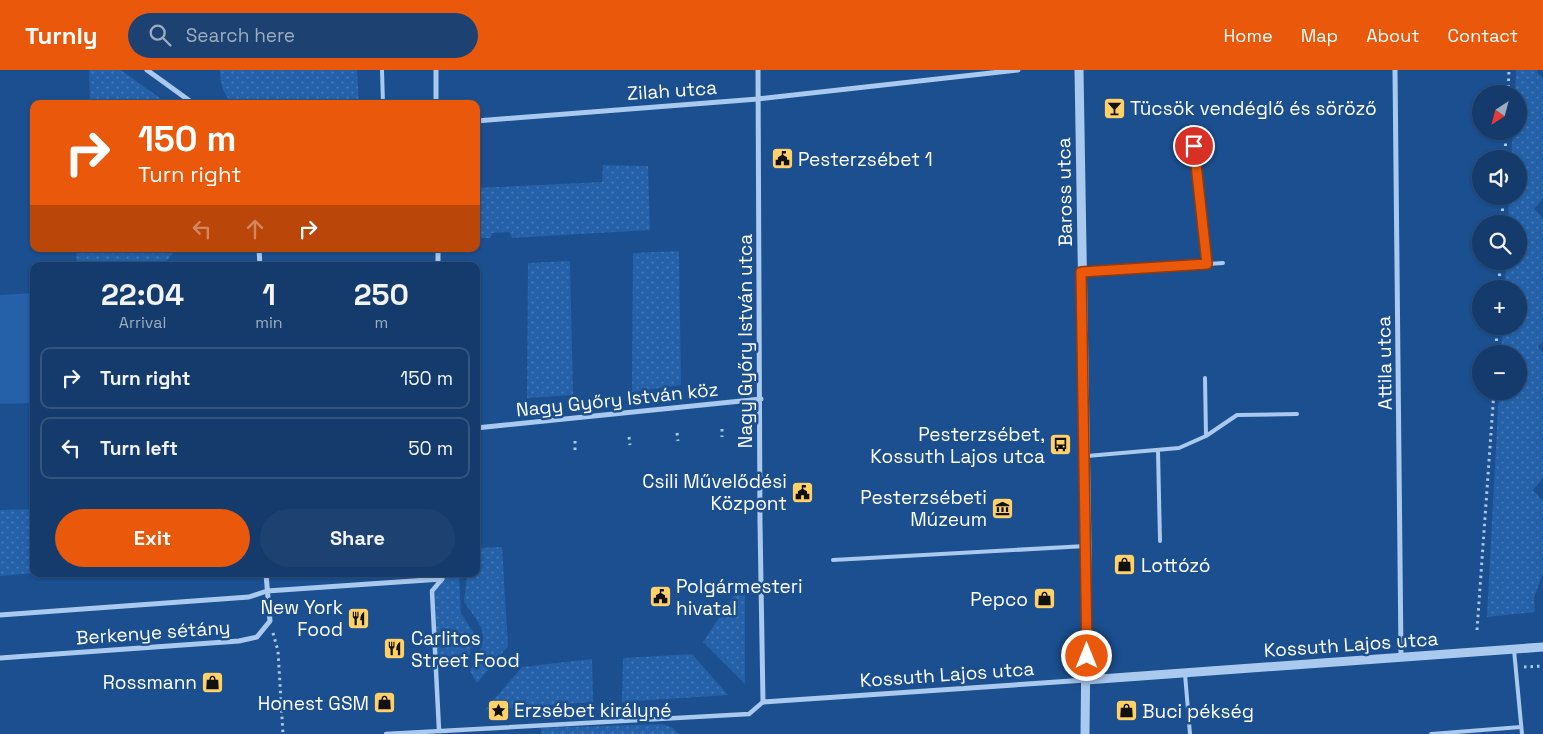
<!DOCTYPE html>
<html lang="en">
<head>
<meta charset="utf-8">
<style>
  :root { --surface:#143b6b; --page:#1d4271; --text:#f1f3f6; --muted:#9dadc1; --line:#33557e; --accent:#ea580c }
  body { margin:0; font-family:"Space Grotesk",sans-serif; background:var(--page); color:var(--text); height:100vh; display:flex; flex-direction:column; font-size:19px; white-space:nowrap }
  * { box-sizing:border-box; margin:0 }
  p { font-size:16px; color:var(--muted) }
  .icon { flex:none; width:28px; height:28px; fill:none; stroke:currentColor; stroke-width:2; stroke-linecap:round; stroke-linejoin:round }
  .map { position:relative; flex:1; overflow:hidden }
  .drawer { position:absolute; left:30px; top:192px; width:450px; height:315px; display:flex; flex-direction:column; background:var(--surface); border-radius:10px; box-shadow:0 1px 4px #0004,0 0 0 1px var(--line) }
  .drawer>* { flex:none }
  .guide { position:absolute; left:30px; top:30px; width:450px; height:152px; border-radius:10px; box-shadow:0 1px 4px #0004,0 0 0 1px var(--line); background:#ea580c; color:#fff; overflow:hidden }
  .needle { width:32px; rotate:216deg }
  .buttons { position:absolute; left:1472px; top:15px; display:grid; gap:10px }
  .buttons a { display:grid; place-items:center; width:55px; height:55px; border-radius:50%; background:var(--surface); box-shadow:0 1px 4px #0004,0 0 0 1px var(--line); font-size:25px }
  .pin { position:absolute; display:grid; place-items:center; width:42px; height:42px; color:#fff; margin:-21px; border:2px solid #fff; border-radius:50%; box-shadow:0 1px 5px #0007 }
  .me { position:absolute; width:55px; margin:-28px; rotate:0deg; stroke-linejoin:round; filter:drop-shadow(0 0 4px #0008) }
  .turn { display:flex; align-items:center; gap:18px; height:105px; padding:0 25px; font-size:22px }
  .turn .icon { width:65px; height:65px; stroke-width:2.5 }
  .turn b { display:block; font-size:35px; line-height:42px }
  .lanes { display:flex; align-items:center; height:48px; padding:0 25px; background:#0003; justify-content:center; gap:25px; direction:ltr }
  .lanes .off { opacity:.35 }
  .eta { display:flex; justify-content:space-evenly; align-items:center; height:85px; text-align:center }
  .eta b { font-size:30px; font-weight:700; line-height:35px }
  .action { display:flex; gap:10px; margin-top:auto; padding:10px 25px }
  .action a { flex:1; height:58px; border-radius:30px; background:var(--accent); color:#fff; font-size:20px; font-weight:700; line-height:58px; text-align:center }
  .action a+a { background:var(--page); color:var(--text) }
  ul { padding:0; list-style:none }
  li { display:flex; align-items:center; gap:15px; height:62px; margin:0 10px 8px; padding:0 15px; border:2px solid var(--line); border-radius:10px }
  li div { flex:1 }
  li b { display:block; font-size:19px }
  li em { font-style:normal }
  header { display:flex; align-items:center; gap:30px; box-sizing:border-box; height:70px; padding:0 25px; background:var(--accent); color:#fff }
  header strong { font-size:24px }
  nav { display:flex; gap:28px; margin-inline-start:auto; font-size:18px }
  .search { width:350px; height:45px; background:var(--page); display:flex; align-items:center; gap:12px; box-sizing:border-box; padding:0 18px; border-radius:28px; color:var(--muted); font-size:19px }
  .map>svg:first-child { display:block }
</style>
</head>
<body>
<header>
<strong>Turnly</strong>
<div class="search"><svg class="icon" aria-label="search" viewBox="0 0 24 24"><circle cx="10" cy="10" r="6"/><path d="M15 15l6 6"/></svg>Search here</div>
<nav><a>Home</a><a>Map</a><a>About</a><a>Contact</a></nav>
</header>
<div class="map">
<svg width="1543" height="664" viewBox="0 0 1543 664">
  <defs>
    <pattern id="park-dots" width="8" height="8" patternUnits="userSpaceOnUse" patternTransform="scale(1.25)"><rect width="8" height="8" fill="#2461a8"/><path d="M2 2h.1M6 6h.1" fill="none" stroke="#4579b5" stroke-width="1.8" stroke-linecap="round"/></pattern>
  </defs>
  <rect width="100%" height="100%" fill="#1b4f8f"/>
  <!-- park -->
  <path fill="url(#park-dots)" d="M89,0H121L168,34H90Z
    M220,0H357L359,34H233C223,24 220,13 220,0Z
    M1516,0H1538L1536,2L1543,8V129L1534,139L1543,148V271L1538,277L1543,283V408L1533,420L1543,431V502L1534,528L1535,542L1487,547L1499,321H1519V284H1501L1503,256H1519V219H1505L1506,191H1519V154H1508L1509,126H1519V89H1511L1513,61H1519V24H1515Z
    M603,95L648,96L650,160L512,168L509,162L492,163L491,168H476V118L602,112Z
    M76,179H176L163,196H77Z
    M679,181L681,315L632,322L633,183Z
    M570,191L573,325L527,328L528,193Z
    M34,439V503L0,506V440Z
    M502,477L508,576L477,613L470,601C489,565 488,565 464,532L467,504H476V478Z
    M447,504H459L461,543L473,562L470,584L456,593H436L432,521Z
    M745,509V614L703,572Z
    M692,584L728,625L622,632L623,588Z
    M592,589L593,632L485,640L522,597Z
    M662,654L673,658L678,664H542L541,658Z"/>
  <!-- pitch -->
  <path fill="#2461a8" d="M34,223V333L0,334V225Z"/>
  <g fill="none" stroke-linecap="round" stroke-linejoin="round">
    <!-- path -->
    <path stroke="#a9c9ee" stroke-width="3" stroke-dasharray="2.5 4" stroke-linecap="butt" d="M1508,24L1509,0
      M1505,89L1506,61
      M1502,154L1503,126
      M269,181L326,179
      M1499,219L1500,191
      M1496,284L1497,256
      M722,359V367
      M677,363L678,371
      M629,367L630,375
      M575,371V380
      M1477,560L1494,321
      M273,563L278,581L283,664
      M1524,597L1543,596"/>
    <!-- service -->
    <path stroke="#a9c9ee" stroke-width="4" d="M382,0L383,34
      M1191,57L1207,194
      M1084,202L1223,193
      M1205,308L1206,366
      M1158,381L1160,471
      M1087,386L1179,378L1206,366L1237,345L1297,344
      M833,490L1086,476
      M1514,580L1522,664
      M1185,604L1190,664
      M1431,664L1521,657"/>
    <!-- pedestrian -->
    <path stroke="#a9c9ee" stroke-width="4.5" d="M439,660L432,521L442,509
      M386,664L749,644L763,632"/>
    <!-- minor -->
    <path stroke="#a9c9ee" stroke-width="5" d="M147,0L194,34
      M436,0V34
      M758,0L760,453L763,632L1086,610
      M1395,0L1401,586
      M476,51L758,29L1018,0
      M259,179L260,196
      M438,179V196
      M476,358L761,329
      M0,545L249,527L267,521L442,509V504
      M0,588L239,571L257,567L270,551L266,504"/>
    <!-- tertiary -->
    <path stroke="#a9c9ee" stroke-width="9" d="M1079,0L1087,476L1085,664
      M1086,610L1543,577"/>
  </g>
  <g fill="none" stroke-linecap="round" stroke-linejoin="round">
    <defs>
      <path id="route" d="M1087,586L1081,202L1207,194L1194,76"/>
    </defs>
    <!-- route casing -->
    <use href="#route" stroke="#983908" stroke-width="12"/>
    <!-- route -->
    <use href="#route" stroke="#ea580c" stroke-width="9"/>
  </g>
  <!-- icons -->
  <defs>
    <symbol id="bar-square" viewBox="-11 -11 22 22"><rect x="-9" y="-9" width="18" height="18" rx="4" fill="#ffd166" stroke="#1b4f8f"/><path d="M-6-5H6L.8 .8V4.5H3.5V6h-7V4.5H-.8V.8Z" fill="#111"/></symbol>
    <symbol id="civic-square" viewBox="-11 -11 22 22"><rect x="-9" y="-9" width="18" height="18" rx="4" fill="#ffd166" stroke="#1b4f8f"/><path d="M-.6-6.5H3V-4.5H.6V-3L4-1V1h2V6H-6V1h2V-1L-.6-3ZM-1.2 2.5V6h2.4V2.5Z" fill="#111"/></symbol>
    <symbol id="bus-square" viewBox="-11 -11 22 22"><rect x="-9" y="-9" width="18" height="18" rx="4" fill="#ffd166" stroke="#1b4f8f"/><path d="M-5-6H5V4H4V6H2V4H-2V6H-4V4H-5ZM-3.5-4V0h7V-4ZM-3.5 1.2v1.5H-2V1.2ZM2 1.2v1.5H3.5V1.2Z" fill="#111"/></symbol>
    <symbol id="museum-square" viewBox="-11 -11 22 22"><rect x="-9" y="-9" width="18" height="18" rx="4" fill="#ffd166" stroke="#1b4f8f"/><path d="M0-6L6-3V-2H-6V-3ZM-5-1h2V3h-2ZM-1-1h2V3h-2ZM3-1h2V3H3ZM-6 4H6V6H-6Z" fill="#111"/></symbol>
    <symbol id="shop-square" viewBox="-11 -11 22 22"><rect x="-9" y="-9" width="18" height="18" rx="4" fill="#ffd166" stroke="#1b4f8f"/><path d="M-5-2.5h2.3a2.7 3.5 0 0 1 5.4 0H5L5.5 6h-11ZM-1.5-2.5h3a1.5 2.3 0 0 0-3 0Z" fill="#111"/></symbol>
    <symbol id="restaurant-square" viewBox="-11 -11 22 22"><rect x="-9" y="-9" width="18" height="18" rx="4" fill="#ffd166" stroke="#1b4f8f"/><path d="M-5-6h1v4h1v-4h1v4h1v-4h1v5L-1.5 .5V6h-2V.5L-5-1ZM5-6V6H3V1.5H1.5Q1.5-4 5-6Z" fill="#111"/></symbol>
    <symbol id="sight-square" viewBox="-11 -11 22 22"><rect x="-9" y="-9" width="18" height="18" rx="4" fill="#ffd166" stroke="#1b4f8f"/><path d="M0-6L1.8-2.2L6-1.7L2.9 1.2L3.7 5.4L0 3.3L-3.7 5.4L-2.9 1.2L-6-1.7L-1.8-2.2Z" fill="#111"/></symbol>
  </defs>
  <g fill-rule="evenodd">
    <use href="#bar-square" x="1102" y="26" width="25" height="25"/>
    <use href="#civic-square" x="770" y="76" width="25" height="25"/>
    <use href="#bus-square" x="1048" y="362" width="25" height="25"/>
    <use href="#civic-square" x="790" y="410" width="25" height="25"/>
    <use href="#museum-square" x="990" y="426" width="25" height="25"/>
    <use href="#shop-square" x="1112" y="482" width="25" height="25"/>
    <use href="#civic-square" x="648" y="514" width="25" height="25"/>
    <use href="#shop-square" x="1032" y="516" width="25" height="25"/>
    <use href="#restaurant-square" x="346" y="536" width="25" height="25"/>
    <use href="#restaurant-square" x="382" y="566" width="25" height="25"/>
    <use href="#shop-square" x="200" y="600" width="25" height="25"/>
    <use href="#shop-square" x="372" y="620" width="25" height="25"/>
    <use href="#sight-square" x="486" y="628" width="25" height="25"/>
    <use href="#shop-square" x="1114" y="628" width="25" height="25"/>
  </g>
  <g text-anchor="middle" stroke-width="5" stroke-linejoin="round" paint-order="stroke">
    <!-- street labels -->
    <g font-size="19" fill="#fff" stroke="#1b4f8f">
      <text transform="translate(672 20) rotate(-4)" y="7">Zilah utca</text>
      <text transform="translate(1064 122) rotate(-91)" y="7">Baross utca</text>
      <text transform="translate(745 271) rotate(-90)" y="7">Nagy Győry István utca</text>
      <text transform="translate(1384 293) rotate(-91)" y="7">Attila utca</text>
      <text transform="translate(617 329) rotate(-6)" y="7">Nagy Győry István köz</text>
      <text transform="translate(153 562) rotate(-4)" y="7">Berkenye sétány</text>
      <text transform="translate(1351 574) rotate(-4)" y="7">Kossuth Lajos utca</text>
      <text transform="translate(947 604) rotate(-4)" y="7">Kossuth Lajos utca</text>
    </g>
    <!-- poi labels -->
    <g font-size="19" fill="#fff" stroke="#1b4f8f" text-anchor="start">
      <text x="1130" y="45">Tücsök vendéglő és söröző</text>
      <text x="798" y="96">Pesterzsébet 1</text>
      <text x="1045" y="371" text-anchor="end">Pesterzsébet,<tspan x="1045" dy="22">Kossuth Lajos utca</tspan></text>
      <text x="787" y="418" text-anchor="end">Csili Művelődési<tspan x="787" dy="22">Központ</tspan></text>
      <text x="987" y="434" text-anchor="end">Pesterzsébeti<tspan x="987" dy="22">Múzeum</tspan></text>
      <text x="1141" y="502">Lottózó</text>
      <text x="676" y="523">Polgármesteri<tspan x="676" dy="22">hivatal</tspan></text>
      <text x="1028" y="536" text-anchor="end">Pepco</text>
      <text x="343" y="544" text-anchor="end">New York<tspan x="343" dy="22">Food</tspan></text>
      <text x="411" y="575">Carlitos<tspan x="411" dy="22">Street Food</tspan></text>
      <text x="197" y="619" text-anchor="end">Rossmann</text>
      <text x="369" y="640" text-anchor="end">Honest GSM</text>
      <text x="514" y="647">Erzsébet királyné</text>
      <text x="1142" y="648">Buci pékség</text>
    </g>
  </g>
</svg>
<div class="buttons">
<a><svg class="needle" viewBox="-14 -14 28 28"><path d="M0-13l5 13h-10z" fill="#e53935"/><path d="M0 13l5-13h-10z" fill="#9dadc1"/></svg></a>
<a><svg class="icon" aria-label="sound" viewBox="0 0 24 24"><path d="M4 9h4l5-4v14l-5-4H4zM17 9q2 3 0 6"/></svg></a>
<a><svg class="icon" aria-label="search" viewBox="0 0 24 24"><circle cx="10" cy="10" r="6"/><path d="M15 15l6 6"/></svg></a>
<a>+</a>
<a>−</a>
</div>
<div class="pin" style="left:1194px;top:76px;background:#d93025"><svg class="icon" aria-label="arrive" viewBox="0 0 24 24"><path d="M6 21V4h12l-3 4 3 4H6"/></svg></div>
<svg class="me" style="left:1087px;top:586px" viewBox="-20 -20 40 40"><circle r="17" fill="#ea580c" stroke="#fff" stroke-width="3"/><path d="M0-11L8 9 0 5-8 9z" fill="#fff"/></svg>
<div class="guide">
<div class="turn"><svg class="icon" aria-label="right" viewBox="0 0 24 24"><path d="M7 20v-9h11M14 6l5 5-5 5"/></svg><div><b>150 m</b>Turn right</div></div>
<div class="lanes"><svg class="icon off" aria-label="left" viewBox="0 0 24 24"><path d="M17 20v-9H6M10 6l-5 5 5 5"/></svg><svg class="icon off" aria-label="ahead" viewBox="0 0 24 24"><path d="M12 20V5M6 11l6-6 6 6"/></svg><svg class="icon" aria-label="right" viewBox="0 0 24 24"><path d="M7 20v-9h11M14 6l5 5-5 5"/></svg></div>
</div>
<section class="drawer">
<div class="eta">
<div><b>22:04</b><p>Arrival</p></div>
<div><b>1</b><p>min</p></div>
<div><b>250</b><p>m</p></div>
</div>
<ul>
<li><svg class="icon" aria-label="right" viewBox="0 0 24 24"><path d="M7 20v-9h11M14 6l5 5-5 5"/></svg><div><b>Turn right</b></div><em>150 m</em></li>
<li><svg class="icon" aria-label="left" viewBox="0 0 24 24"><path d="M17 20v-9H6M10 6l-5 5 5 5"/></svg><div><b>Turn left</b></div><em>50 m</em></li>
</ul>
<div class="action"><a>Exit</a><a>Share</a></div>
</section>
</div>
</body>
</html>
